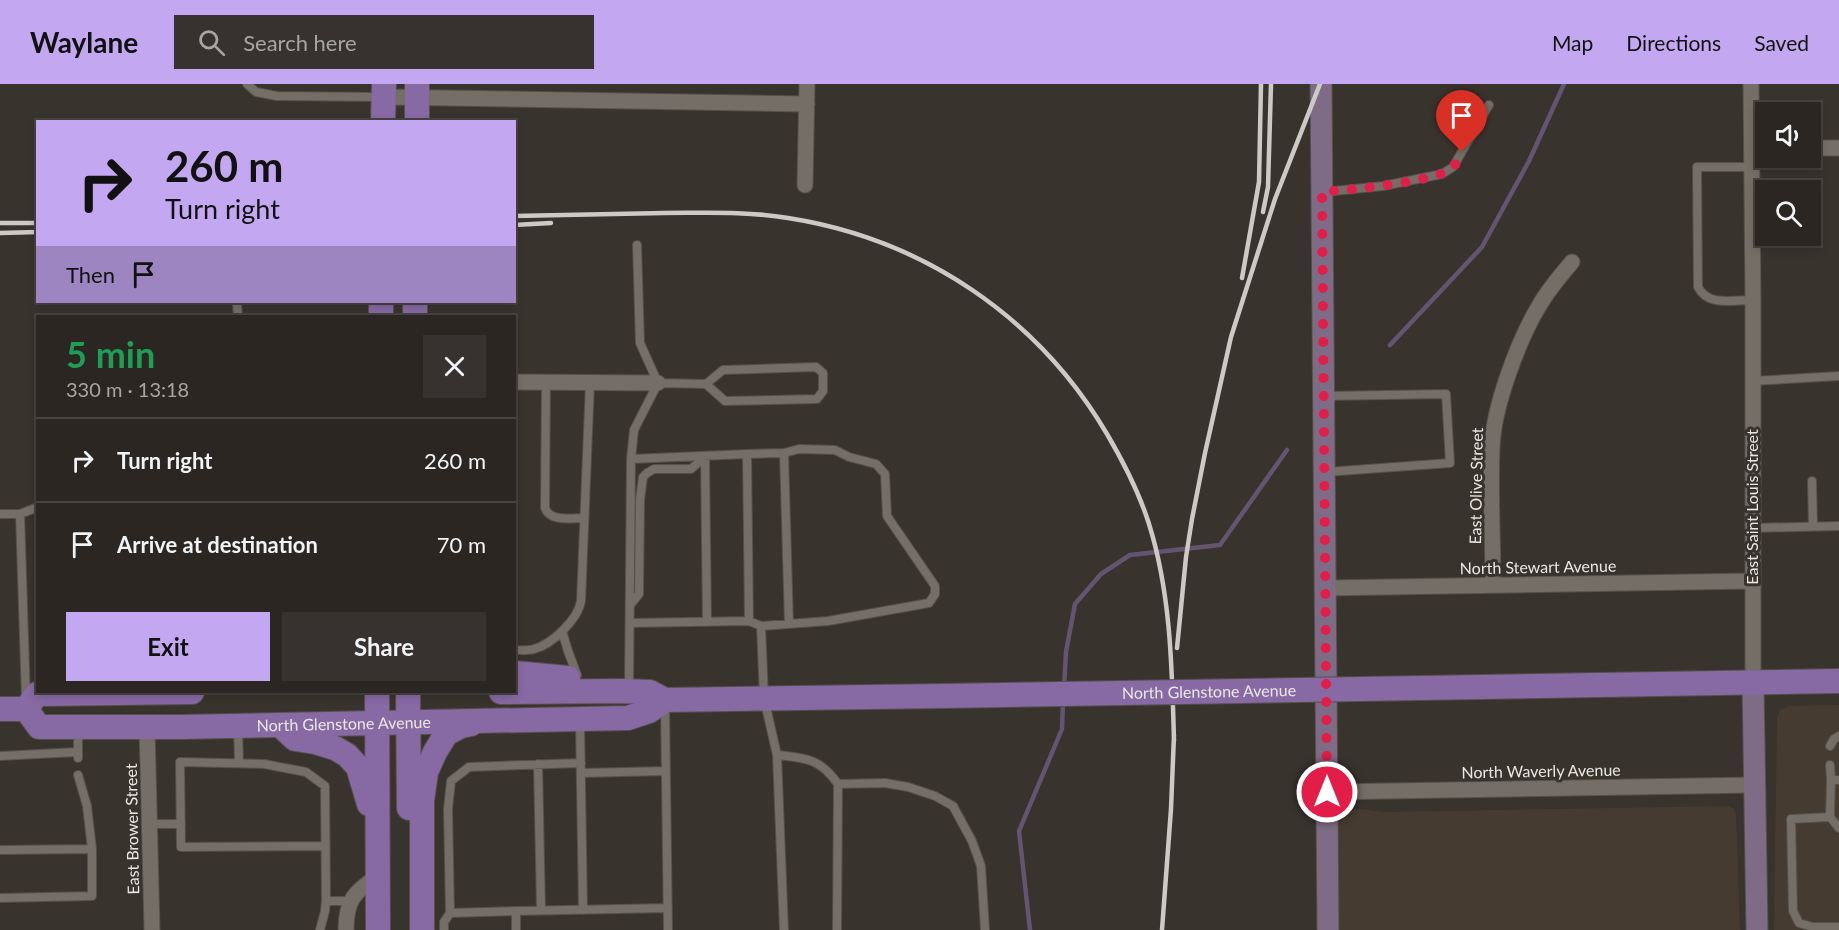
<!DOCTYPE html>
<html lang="en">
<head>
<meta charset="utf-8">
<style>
  :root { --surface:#2b2622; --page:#37322f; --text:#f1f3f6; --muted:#a6a5a5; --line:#474340; --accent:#c4a7f1 }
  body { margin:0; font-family:Lato,sans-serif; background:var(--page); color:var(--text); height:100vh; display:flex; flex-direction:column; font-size:22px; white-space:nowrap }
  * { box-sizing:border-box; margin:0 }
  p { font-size:20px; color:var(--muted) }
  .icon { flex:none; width:33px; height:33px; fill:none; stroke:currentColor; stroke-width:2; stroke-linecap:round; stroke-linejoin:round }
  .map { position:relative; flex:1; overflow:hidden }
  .panel { position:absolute; left:36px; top:231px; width:480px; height:378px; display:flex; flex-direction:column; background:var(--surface); border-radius:0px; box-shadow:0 3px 9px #0003,0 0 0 2px var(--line) }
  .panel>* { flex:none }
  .hud { position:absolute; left:36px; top:36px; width:480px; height:183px; border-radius:0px; box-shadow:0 3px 9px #0003,0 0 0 2px var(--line); background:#c4a7f1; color:#111; overflow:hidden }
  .tools { position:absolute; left:1755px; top:18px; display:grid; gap:12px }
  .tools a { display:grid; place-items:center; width:66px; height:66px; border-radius:0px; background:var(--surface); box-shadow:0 3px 9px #0003,0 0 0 2px var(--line); font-size:30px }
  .pin { position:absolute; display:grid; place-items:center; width:51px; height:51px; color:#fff; margin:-62px -26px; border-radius:50% 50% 50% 0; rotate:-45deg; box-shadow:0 0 6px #0007 }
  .pin .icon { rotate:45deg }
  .me { position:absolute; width:66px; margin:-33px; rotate:0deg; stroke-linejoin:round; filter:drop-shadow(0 0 4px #0008) }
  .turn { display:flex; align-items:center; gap:21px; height:126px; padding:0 30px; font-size:27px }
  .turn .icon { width:78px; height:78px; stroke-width:2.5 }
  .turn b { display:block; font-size:42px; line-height:51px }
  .then { display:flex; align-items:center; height:57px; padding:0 30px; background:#0003; gap:12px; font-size:22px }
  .round { display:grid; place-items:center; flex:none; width:63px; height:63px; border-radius:0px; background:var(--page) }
  .summary { display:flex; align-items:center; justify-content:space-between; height:102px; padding:0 30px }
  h1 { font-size:36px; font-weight:700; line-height:45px; color:#1e9e55 }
  .action { display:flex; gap:12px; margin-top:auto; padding:12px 30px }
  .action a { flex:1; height:69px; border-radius:0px; background:var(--accent); color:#111; font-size:24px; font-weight:700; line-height:69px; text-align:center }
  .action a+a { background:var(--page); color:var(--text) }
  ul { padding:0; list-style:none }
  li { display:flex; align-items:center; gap:18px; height:84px; padding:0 30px; border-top:2px solid var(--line) }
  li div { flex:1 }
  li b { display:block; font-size:22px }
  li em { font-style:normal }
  header { display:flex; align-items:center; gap:36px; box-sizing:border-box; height:84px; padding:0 30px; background:var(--accent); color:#111 }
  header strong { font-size:28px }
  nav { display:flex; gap:33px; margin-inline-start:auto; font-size:21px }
  .search { width:420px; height:54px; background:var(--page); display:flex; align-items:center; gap:15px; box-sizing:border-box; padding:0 21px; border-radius:0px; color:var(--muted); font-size:22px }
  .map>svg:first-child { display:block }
</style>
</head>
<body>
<header>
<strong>Waylane</strong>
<div class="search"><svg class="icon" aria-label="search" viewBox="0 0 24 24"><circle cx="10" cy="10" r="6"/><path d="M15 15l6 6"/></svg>Search here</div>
<nav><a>Map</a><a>Directions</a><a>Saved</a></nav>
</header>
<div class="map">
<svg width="1839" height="846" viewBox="0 0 1839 846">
  <rect width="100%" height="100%" fill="#39332d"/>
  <!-- built -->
  <path fill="#463b31" d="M1839,621V846H1774L1777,635L1780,626L1788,622Z
    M1729,722L1734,725L1736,731L1740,846H1339L1338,746L1339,737L1344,730L1352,726L1362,725L1383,728Z"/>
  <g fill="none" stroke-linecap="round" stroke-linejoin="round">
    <!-- stream -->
    <path stroke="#635471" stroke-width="4.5" d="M1390,261L1482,163L1529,77L1564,0
      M1064,604L1066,568L1075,520L1101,490L1130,471L1220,461L1287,366
      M1030,846L1019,747L1062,645L1063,618"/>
    <defs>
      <path id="service" d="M247,0L256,8L277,12L379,13
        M1751,83H1697L1698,203C1708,223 1733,216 1753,216
        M1324,108L1383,102L1442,90L1453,83L1489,21
        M637,161L640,259L658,299
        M237,221L238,232
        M1753,297L1839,292
        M546,298L545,424C550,438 571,434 584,434
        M658,299L634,346L631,375L747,370L749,537L761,542L764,614L777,671L784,846
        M658,299L706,300L725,317L817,315L823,307V289L816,283L723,286L706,300
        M1325,312L1446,310L1450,379L1326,388
        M784,369L789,540
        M747,370L784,369L799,365L835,366L849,373L876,380L885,390L887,432L935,502V510L929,519L828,537L761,542
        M705,373L707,538
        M1812,397L1813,442
        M0,430H20L26,615
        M20,430L38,423
        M1752,444L1839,442
        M630,521L639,510L640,416L643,393L647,389L654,385H691L705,373
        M630,539L749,537
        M562,547L568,567L577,591
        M514,566C521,566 528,567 534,565C553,560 578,535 581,517L590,299
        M629,604L631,375
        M665,621L668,846
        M580,639L583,826
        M78,645V674
        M238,645L239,679
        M1830,662L1834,655L1839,652
        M777,671C805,674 820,674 838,700L837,846
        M0,672L77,668
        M538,680L541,826
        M1830,681L1831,696
        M581,689L666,687
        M78,691L87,722L92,765
        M1839,696H1831L1830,733L1791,735L1793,827L1799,839L1813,843H1839
        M838,700L885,699L908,703L935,712L953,722L972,757L981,782L985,846
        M1830,733L1839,744
        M150,740H181
        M0,766L92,765V812L0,814
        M326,817H350
        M450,829L448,725L451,697L469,683L581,679
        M320,846L325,827L326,817L325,702L306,688L264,680L180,678L181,763L325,762
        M444,846V838L450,829L516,827
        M516,846V827L668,824"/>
      <path id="minor" d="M1751,0L1753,216V598
        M384,13L807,20
        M1810,64H1839
        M805,101L807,0
        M514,298L658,299
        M1493,501C1493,456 1490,410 1492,364C1493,324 1518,257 1539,222C1548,206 1560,192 1572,178
        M1326,504L1752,497
        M147,643L152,846
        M1327,708L1755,701
        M346,846C346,816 354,808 378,792"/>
      <path id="secondary" d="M1321,0L1328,846
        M1753,598L1757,846"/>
      <g id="primary">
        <path d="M383,38L384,0"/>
        <path d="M417,38V0"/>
        <path d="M381,232V218"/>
        <path d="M415,232V218"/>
        <path d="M514,589L568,594"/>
        <path d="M1598,601L1839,597"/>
        <path d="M377,608L378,846"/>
        <path d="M408,608L409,724"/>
        <path d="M501,608L623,607L650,608L665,616L942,612"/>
        <path d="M0,625H26"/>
        <path id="s1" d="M26,625L39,643H180L628,634L649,627L665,616"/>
        <path d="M26,625L37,610L192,608"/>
        <path d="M280,641L295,655L315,658L335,664L347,671L358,683L369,720"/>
        <path d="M422,846V717L426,688L435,668L446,650L461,642L471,640"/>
      </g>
    </defs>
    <!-- service casing -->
    <use href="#service" stroke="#55504b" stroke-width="10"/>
    <!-- minor casing -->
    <use href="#minor" stroke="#55504b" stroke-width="17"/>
    <!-- secondary casing -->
    <use href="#secondary" stroke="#55504b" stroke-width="23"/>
    <!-- primary casing -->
    <use href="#primary" stroke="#55504b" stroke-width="26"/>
    <!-- service -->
    <use href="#service" stroke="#756e67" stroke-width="8"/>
    <!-- minor -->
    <use href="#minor" stroke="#756e67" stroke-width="15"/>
    <!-- secondary -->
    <use href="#secondary" stroke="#7e6c86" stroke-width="21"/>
    <!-- primary -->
    <use href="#primary" stroke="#8769a4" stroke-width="24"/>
    <!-- rail -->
    <path stroke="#cdc9c5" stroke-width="4.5" d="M1263,128L1268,103L1271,0
      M514,132C564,131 614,130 664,129C705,129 747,127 788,134C923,155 1038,233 1107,350C1124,379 1139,408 1149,440C1171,510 1172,585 1174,657
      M0,139H38
      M514,141L551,139
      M0,149L38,148
      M1242,194L1259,98L1261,0
      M1177,564L1186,473L1192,435L1205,369L1231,253L1275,115L1320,0
      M1162,846L1171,725L1174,651"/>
    <defs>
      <g id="primary-bridge">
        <path id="s2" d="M942,612L1598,601"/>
      </g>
    </defs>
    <!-- primary-bridge casing -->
    <use href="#primary-bridge" stroke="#55504b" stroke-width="26" stroke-linecap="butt"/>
    <!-- primary-bridge -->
    <use href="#primary-bridge" stroke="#8769a4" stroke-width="24"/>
  </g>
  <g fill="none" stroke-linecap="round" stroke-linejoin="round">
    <!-- route -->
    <path stroke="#e11d48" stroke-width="10" stroke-dasharray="0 18" d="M1327,708L1322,108C1347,106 1437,98 1452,84C1457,80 1459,73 1462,68"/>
  </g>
  <g text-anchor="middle" stroke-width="6" stroke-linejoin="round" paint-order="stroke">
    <!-- street labels -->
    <g font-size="16" fill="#eae7e3" stroke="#39332d">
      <text transform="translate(1476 402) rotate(-89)" y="6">East Olive Street</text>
      <text transform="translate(1752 423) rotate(-90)" y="6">East Saint Louis Street</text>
      <text transform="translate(1538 483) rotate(-1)" y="6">North Stewart Avenue</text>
      <text dy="6" stroke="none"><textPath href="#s2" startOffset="267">North Glenstone Avenue</textPath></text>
      <text dy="6" stroke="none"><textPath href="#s1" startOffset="327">North Glenstone Avenue</textPath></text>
      <text transform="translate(1541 687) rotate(-1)" y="6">North Waverly Avenue</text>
      <text transform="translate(132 745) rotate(-91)" y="6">East Brower Street</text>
    </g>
  </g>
</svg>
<div class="tools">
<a><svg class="icon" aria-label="sound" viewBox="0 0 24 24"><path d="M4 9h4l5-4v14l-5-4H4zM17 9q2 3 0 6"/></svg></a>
<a><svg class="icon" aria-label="search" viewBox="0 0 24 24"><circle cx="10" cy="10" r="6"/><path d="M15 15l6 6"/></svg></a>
</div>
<div class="pin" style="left:1462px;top:68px;background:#d93025"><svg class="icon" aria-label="arrive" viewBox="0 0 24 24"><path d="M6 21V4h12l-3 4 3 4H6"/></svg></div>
<svg class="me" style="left:1327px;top:708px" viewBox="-20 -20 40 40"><circle r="17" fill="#e11d48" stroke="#fff" stroke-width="3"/><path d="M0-11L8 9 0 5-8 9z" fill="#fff"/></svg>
<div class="hud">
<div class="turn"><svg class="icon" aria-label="right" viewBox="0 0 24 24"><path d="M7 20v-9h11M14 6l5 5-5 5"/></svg><div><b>260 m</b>Turn right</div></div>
<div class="then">Then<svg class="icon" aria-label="arrive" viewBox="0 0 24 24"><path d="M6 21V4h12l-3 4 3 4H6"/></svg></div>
</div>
<section class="panel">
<div class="summary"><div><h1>5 min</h1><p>330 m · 13:18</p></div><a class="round"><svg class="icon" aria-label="close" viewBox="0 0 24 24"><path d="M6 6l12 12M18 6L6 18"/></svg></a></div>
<ul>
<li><svg class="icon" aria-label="right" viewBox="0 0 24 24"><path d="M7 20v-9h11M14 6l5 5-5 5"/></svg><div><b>Turn right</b></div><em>260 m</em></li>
<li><svg class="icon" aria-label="arrive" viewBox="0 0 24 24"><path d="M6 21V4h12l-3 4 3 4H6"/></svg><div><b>Arrive at destination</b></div><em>70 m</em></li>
</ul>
<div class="action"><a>Exit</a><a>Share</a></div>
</section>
</div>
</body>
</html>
